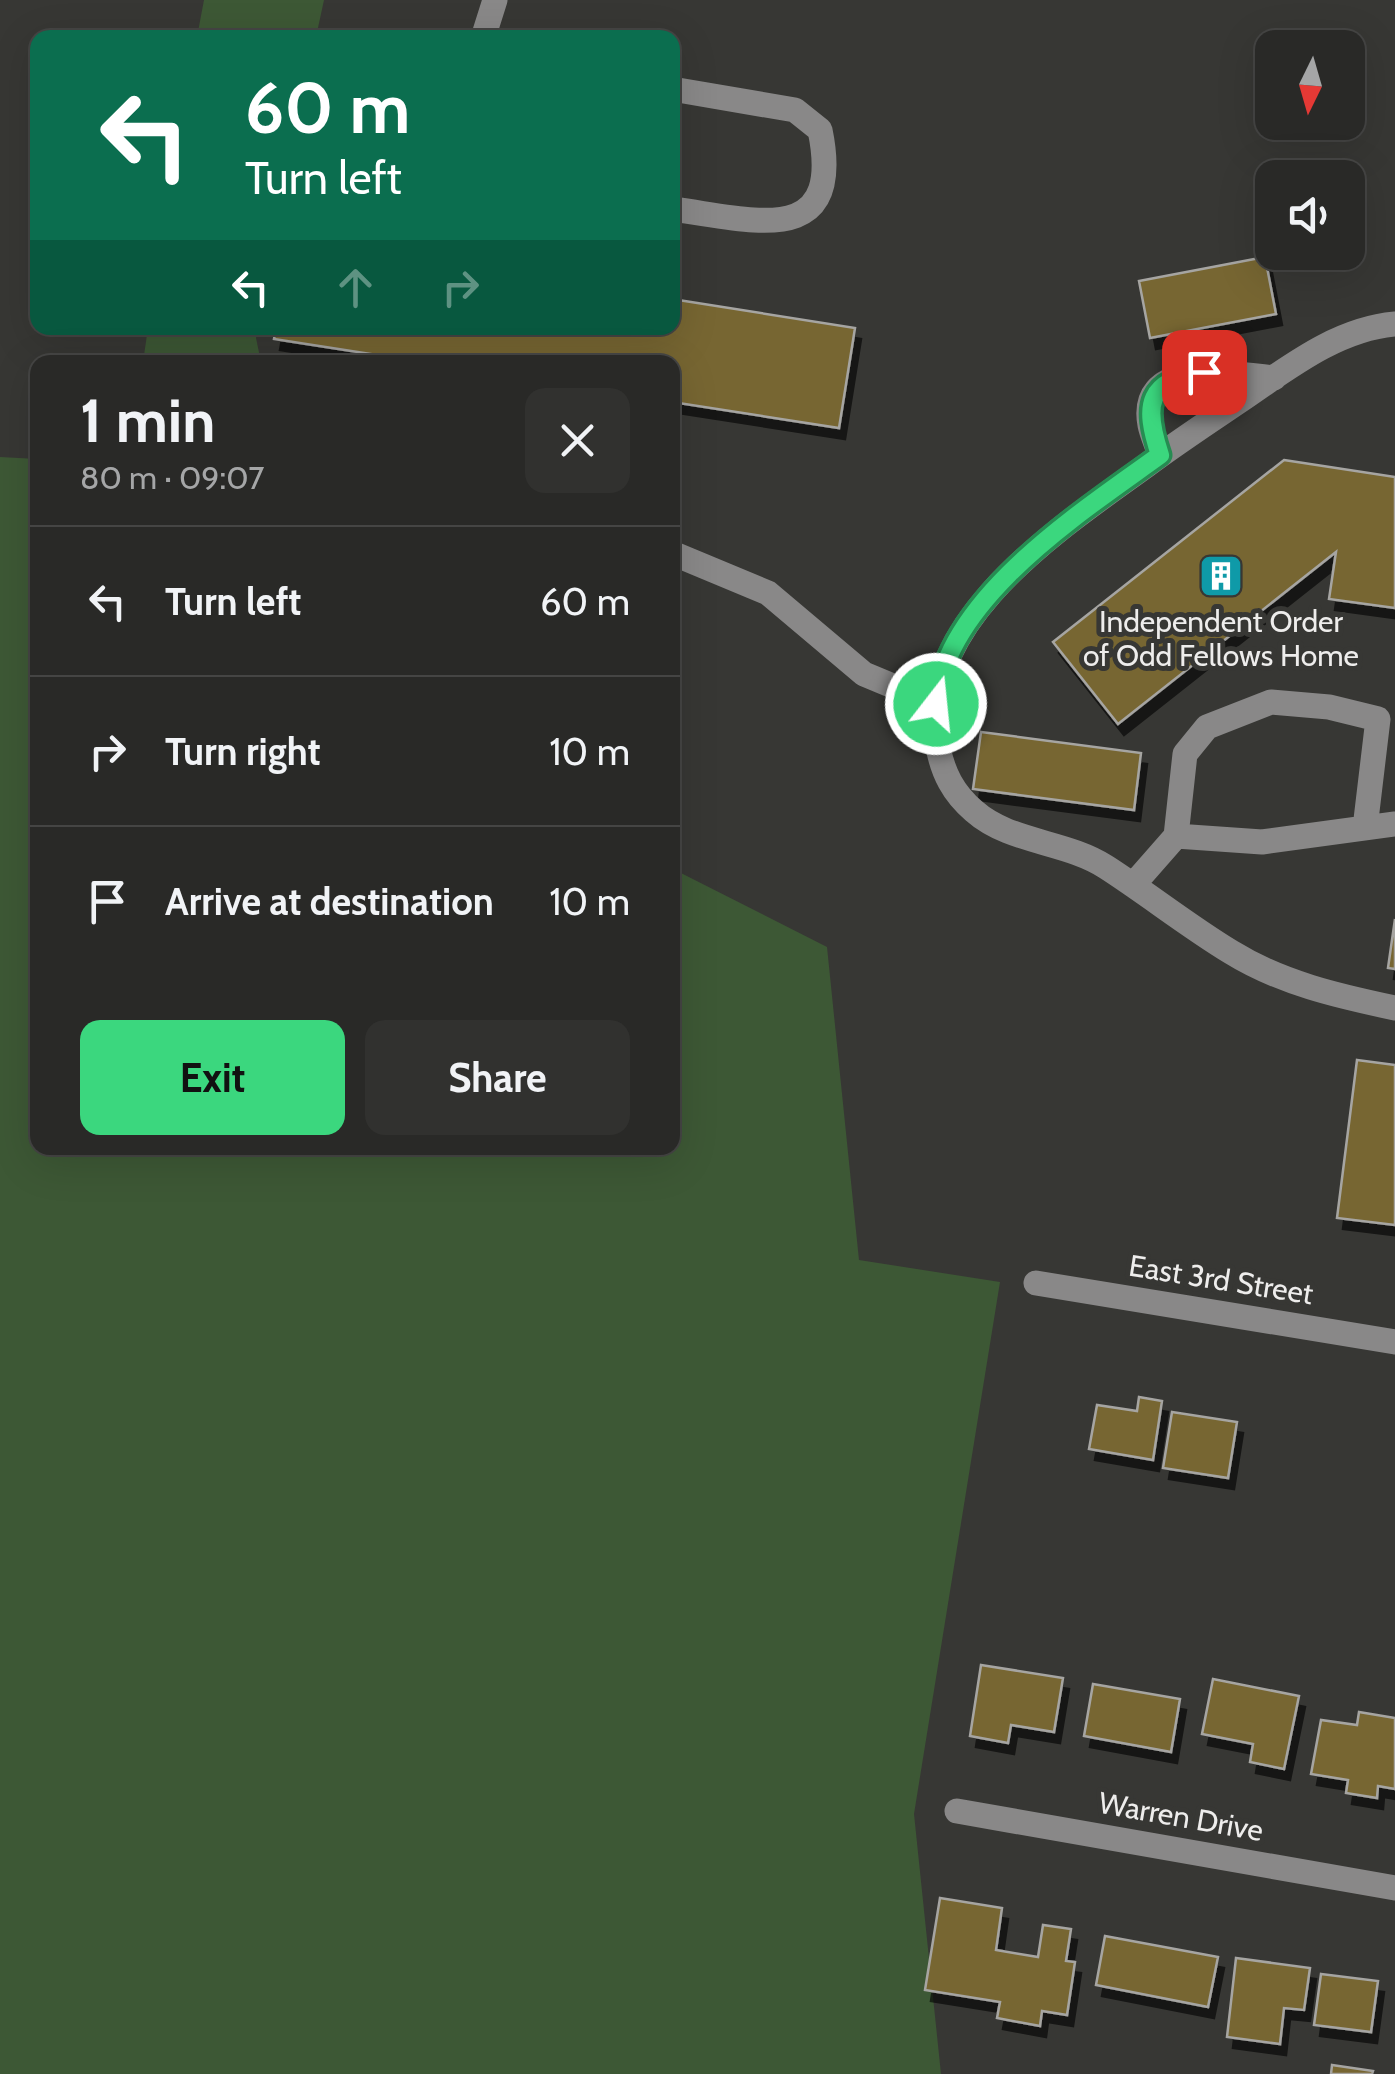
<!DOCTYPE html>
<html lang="en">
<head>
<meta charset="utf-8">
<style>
  :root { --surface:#292927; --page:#31312f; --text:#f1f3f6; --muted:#a5a6a7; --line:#454544; --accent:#3bd77e }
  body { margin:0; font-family:Cabin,sans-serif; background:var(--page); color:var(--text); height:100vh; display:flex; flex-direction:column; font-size:38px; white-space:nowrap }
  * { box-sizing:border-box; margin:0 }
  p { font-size:32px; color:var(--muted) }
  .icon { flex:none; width:55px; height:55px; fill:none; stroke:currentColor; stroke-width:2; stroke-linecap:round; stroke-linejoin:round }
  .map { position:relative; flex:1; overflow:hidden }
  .panel { position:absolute; left:30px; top:355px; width:650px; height:800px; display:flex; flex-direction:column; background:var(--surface); border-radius:20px; box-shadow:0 10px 40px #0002,0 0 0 2px var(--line) }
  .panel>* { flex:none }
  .top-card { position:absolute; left:30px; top:30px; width:650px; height:305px; border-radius:20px; box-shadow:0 10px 40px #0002,0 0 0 2px var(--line); background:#0b6e4f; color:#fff; overflow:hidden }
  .needle { width:65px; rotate:185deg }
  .controls { position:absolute; left:1255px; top:30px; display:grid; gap:20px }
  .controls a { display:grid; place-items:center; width:110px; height:110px; border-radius:20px; background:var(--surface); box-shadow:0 10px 40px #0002,0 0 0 2px var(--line); font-size:50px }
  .pin { position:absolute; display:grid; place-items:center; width:85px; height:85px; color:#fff; margin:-42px; border-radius:20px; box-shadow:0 5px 15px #0006 }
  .me { position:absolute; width:110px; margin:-55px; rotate:16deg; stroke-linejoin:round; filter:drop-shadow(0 0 8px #0008) }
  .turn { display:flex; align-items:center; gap:35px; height:210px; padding:0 50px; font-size:45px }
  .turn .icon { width:130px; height:130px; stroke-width:2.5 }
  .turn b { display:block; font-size:70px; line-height:85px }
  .lanes { display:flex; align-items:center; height:95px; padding:0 50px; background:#0003; justify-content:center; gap:50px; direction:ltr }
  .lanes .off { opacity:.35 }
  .round { display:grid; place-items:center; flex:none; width:105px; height:105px; border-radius:20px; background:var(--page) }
  .head { display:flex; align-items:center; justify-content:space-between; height:170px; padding:0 50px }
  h1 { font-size:60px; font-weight:800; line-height:75px }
  .primary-button { display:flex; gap:20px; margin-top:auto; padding:20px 50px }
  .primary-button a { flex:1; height:115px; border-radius:20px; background:var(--accent); color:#111; font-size:40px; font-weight:800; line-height:115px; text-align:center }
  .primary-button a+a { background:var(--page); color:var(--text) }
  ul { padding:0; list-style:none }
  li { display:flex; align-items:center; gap:30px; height:150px; padding:0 50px; border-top:2px solid var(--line) }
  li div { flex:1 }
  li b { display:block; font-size:38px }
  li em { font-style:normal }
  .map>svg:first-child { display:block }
</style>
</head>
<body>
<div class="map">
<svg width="1395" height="2074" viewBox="0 0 1395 2074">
  <defs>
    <filter id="shadow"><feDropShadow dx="6" dy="11" stdDeviation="0" flood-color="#0009"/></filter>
  </defs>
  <rect width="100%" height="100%" fill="#373734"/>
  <!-- green -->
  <path fill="#3d5835" d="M204,0H324L316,37H197Z
    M148,328H258L256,338L261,362H143Z
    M0,457L37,459L38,1148H672L673,869L827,947L859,1260L1000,1282L914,1814L941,2074H0Z"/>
  <!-- building -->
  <path fill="#776632" stroke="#a6a5a2" stroke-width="2.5" filter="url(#shadow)" d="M1265,257L1276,314L1150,338L1139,281Z
    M672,299L855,328L839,428L672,402V362H422L274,339L276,328H672Z
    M1284,460L1395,477V608L1329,599L1336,552L1118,724L1053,642Z
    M981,732L1141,753L1134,810L973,789Z
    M1395,919V969L1388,968Z
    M1357,1060L1395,1065V1225L1337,1218Z
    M1139,1397L1162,1401L1153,1460L1089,1449L1097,1405L1137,1411Z
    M1172,1412L1237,1422L1228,1478L1163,1468Z
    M981,1665L1063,1678L1054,1732L1011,1725L1008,1743L970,1736Z
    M1213,1679L1299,1696L1284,1769L1250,1762L1253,1744L1202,1734Z
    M1093,1684L1180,1699L1171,1752L1084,1736Z
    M1359,1712L1395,1718V1789L1378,1786L1377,1798L1346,1793L1348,1780L1311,1774L1321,1720L1357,1725Z
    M940,1898L1002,1908L996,1950L1038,1957L1043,1925L1071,1929L1066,1961L1075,1962L1067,2015L1042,2011L1040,2026L997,2018L1000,2002L925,1990Z
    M1105,1936L1218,1957L1208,2007L1096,1985Z
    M1236,1958L1310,1968L1304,2010L1284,2008L1280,2044L1227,2037Z
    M1321,1974L1378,1981L1371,2032L1314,2025Z
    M1332,2065L1373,2071L1372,2074H1331Z"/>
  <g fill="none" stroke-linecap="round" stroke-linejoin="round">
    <!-- minor -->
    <path stroke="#898888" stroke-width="25" d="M483,38L495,0
      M672,89L795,110L820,130C845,251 751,219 672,209
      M1395,324C1337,329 1288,368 1241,400C1210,421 1178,442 1147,465C1063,526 911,623 938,747C943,773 953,793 974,811C1010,843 1066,841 1106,867C1148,894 1188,926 1231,952C1281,983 1338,996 1395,1008
      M1160,455C1157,445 1152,435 1150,425C1137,356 1236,374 1274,378
      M672,553L768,593L864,674L936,704
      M1365,828L1378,719L1329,707L1271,702L1207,727L1185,754L1176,836L1262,842L1395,824
      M1133,885L1176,836
      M1036,1283L1395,1342
      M957,1811L1395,1888"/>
  </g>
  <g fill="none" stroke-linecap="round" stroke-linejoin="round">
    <defs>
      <path id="route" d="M936,704C944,599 1083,511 1160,455C1143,404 1147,381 1204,372"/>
    </defs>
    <!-- route casing -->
    <use href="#route" stroke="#268c52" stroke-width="25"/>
    <!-- route -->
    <use href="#route" stroke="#3bd77e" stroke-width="18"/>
  </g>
  <!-- icons -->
  <defs>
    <symbol id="building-square" viewBox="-11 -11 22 22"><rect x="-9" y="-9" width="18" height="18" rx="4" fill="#0f9aa8" stroke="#373734"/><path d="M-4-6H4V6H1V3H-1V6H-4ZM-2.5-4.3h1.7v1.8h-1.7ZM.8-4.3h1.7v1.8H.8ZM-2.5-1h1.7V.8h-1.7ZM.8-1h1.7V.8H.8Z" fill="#fff"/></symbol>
  </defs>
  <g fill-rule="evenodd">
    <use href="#building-square" x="1196" y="551" width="50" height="50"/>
  </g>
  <g text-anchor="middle" stroke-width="10" stroke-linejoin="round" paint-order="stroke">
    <!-- poi labels -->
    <g font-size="30" fill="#eeedec" stroke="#373734">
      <text x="1221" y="632">Independent Order<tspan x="1221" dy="34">of Odd Fellows Home</tspan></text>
    </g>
    <!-- street labels -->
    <g font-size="30" fill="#eeedec" stroke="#373734">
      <text transform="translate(1221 1280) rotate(9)" y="10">East 3rd Street</text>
      <text transform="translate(1181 1817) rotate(10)" y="10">Warren Drive</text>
    </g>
  </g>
</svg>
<div class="controls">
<a><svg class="needle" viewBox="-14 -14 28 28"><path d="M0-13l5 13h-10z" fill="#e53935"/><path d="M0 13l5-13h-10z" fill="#a5a6a7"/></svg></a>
<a><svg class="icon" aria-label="sound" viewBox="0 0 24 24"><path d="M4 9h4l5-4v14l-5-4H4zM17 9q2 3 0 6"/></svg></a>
</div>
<div class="pin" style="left:1204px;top:372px;background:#d93025"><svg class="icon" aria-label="arrive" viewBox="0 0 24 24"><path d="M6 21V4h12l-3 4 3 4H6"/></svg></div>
<svg class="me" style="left:936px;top:704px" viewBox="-20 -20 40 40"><circle r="17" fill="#3bd77e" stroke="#fff" stroke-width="3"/><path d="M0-11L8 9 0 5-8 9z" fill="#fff"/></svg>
<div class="top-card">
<div class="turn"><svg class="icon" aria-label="left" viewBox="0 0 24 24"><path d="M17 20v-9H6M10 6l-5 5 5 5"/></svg><div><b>60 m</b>Turn left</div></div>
<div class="lanes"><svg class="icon" aria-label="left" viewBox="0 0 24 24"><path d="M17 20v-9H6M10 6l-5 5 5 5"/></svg><svg class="icon off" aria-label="ahead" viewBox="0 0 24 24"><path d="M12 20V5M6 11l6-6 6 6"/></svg><svg class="icon off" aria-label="right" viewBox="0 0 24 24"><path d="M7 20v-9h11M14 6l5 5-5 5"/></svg></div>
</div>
<section class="panel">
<div class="head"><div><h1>1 min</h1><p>80 m · 09:07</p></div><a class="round"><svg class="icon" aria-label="close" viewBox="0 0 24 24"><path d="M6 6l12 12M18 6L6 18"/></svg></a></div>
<ul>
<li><svg class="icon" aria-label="left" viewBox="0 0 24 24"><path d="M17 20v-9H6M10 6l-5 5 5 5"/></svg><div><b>Turn left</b></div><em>60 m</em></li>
<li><svg class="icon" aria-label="right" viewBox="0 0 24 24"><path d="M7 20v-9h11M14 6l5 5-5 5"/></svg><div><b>Turn right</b></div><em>10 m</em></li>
<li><svg class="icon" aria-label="arrive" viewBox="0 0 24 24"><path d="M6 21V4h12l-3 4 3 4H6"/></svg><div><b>Arrive at destination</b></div><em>10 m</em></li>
</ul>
<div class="primary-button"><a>Exit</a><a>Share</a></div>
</section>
</div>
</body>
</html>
